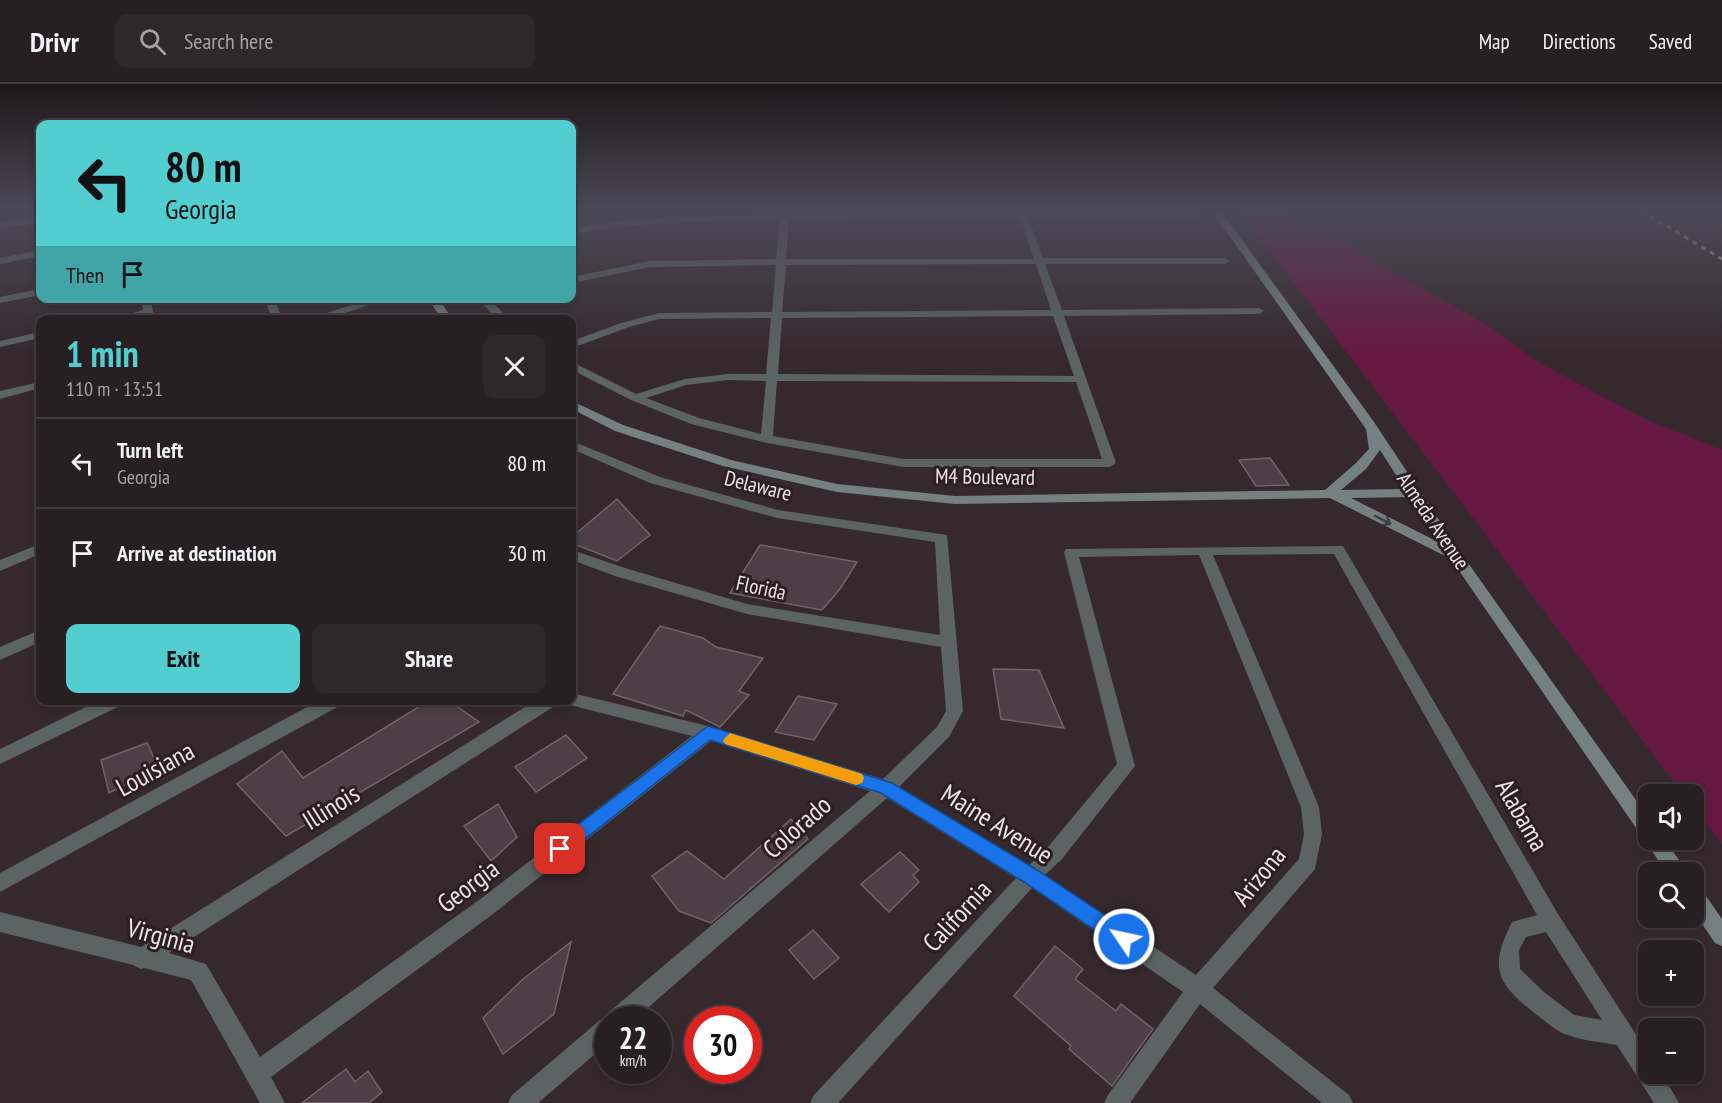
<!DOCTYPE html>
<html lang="en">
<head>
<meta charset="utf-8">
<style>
  :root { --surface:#281f22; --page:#30272a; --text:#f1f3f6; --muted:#a5a2a5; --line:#443d40; --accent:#52cdd0 }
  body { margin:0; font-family:"PT Sans Narrow",sans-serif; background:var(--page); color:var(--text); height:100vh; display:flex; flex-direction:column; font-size:22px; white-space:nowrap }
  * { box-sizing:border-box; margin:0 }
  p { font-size:20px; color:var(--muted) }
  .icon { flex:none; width:33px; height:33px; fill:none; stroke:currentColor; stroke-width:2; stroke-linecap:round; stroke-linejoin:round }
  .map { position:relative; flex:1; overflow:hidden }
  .sheet { position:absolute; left:36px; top:231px; width:540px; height:390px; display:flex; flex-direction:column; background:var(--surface); border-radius:12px; box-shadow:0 3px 9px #0003,0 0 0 2px var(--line) }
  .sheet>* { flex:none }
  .guide { position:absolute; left:36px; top:36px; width:540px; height:183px; border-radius:12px; box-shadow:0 3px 9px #0003,0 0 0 2px var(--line); background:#52cdd0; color:#111; overflow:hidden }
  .fabs { position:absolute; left:1638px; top:700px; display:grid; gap:12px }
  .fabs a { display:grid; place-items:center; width:66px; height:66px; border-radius:12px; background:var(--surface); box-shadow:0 3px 9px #0003,0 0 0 2px var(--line); font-size:30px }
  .speed { position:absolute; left:594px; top:922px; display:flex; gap:12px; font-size:30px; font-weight:700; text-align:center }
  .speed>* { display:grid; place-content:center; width:78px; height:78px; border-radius:50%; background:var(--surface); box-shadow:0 3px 9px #0003,0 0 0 2px var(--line); line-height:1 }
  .speed small { font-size:15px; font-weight:400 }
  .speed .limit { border:9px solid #d22; background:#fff; color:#111 }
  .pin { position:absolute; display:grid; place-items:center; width:51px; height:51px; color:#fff; margin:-26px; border-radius:12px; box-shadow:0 3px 9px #0006 }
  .me { position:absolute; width:66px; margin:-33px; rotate:304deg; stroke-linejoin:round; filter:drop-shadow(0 0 4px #0008) }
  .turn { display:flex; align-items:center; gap:21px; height:126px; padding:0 30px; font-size:27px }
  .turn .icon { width:78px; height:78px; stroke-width:2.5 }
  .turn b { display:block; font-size:42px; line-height:51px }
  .then { display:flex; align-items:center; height:57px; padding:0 30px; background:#0003; gap:12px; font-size:22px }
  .round { display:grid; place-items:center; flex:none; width:63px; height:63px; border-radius:12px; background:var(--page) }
  .head { display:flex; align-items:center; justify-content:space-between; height:102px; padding:0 30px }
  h1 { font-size:36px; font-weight:600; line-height:45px; color:var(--accent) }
  .action { display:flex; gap:12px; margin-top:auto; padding:12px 30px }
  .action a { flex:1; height:69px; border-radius:12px; background:var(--accent); color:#111; font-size:24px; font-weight:600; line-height:69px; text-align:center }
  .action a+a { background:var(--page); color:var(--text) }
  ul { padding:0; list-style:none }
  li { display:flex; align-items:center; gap:18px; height:90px; padding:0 30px; border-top:2px solid var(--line) }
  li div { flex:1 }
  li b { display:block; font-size:22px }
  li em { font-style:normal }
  header { display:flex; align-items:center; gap:36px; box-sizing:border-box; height:84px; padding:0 30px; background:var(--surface); border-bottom:2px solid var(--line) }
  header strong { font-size:28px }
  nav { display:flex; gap:33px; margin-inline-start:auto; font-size:21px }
  .search { width:420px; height:54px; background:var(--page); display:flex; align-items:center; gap:15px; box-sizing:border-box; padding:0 21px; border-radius:12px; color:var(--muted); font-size:22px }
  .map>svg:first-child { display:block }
</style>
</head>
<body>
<header>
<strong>Drivr</strong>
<div class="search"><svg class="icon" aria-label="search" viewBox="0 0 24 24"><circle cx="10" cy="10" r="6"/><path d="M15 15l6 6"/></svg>Search here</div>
<nav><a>Map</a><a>Directions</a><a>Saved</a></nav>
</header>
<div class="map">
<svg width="1722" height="1019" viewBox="0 0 1722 1019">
  <rect width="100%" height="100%" fill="#36292e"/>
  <!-- green -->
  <path fill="#651842" d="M1239,127H1285L1487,241L1540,279L1647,336L1722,366V761L1694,724V711H1684Z"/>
  <!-- building -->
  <path fill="#4d3f45" stroke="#726369" stroke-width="1.5" d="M1270,374L1289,401L1256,402L1239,376Z
    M617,415L650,451L617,477L572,459V453Z
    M760,461L857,478L840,505L822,526L730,509Z
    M660,542L703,554L716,563L763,574L739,607L749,611L720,643L686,626L683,632L613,610Z
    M993,585L1039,586L1064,644L1001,635Z
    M798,612L837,620L814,656L775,648Z
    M430,616H448L479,638L286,752L237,700L282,667L303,694Z
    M566,651L587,674L536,708L515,683Z
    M147,659L159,684L109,709L101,676Z
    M498,720L517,753L491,777L464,742Z
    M791,735L808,755L711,839L679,827L652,792L687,767L724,795Z
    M900,768L919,786L913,791L919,798L889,828L861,800Z
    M813,846L839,874L814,895L789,866Z
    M571,858L554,930L503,970L483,934L522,896Z
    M1055,862L1083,885L1075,895L1116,927L1121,920L1153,945L1112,1002L1069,965L1071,962L1014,912Z
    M346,985L355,998L368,987L382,1008L369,1019H302Z"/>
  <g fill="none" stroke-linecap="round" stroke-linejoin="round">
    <!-- street -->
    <path fill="#5b6363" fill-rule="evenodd" d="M781,127H789V131L1019,130L1018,127H1026L1027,130L1196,129L1200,132L1199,134L1029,135L1043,174H1225L1230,177L1225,180H1045L1062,226L1259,224L1264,227L1259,230L1064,232L1116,379L1110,383H903L767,359L691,340L631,316L572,286V279L576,280L636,310L685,295L728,290H766L771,234L659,235L629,243L572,264V257L621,239L659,229L772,228L776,181L650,183L572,199V193L650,177L776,175L780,136C710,137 641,137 572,150V144C640,132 710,131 780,131ZM1021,135L1034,175H786L789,136ZM1036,180L1051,226L782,228L786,181ZM1053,232L1074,292L778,290L782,234ZM728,296L766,297L761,350L699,334L646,314L686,301ZM777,297L1076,298L1102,375H903L773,352Z
      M40,132V138L0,145V139Z
      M40,166V172L0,180V174Z
      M40,205V211L0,219V213Z
      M141,214H151L154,236H144L143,232L130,236H110L143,226Z
      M265,214H275L282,236H272Z
      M372,214H390L324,236H306Z
      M477,214H488L510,236H498Z
      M40,248V254L0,263V257Z
      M40,298V304L0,315V307Z
      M572,357L660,393L778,426L947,451L963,627L949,653L899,703L1029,781L1048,763L1117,680L1064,468L1066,465L1343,462L1558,830L1648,969V990H1662L1679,1019H1654L1617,961C1601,958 1583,957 1568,951C1556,948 1547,938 1537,931C1497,900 1488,885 1512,838L1537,831L1334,470L1213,471L1319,723L1322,750L1315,785L1213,904L1349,1011L1353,1019H1322L1200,920L1130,1019H1104L1108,1011L1183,908L1032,804L838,1019H810L814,1011L1016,794L887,714L634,936H608V959L538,1019H508L512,1011L600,936L607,933L609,928L870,707L711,657L493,830L271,993L285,1019H260L191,896L144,884L141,885L133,881L0,848V828L141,863L536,616H558L556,621L169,869L206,880L260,973L479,816L692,652L566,620L564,616H572V609L708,642L883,695L937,643L946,627L941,563L747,530L615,492L572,476V466L625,484L747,520L940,551L935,458L777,434L650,399L572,365ZM1199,471L1301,723L1304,750L1299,775L1196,891L1045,791L1062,775L1135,682L1079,473ZM1546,848L1602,936L1574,931L1544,908L1520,885L1519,866L1526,853Z
      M40,460V470L0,487V476Z
      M40,546V558L0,576V563Z
      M100,616H124L122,621L0,680V665Z
      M320,616H343L341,621L0,808V789Z"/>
    <!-- secondary -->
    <path fill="#758181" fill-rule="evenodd" d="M1212,127H1221L1374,338L1461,469L1648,733V756H1665L1688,789H1667L1451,475L1330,414L955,420L837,408L723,382L615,347L572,325V317L623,341L731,376L837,400L955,412L1325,406L1356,379L1369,365L1366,345ZM1380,366L1405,405L1341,406L1366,385ZM1411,413L1440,459L1351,414Z
      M428,214H438L453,236H442Z
      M1694,803L1701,805L1722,835V862L1715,859L1694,828Z"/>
    <!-- rail -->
    <path stroke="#b4abae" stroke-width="3" stroke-dasharray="5 5" stroke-linecap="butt" d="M1641,127L1722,175"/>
  </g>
  <!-- one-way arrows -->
  <defs><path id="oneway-shaft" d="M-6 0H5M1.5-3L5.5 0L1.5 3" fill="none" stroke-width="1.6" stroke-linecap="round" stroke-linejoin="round" transform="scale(1.5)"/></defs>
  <use stroke="#423c40" href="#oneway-shaft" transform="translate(1383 436) rotate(27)"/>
  <!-- sky -->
  <linearGradient id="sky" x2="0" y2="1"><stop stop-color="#1e1719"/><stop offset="0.47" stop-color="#4c4957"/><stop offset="1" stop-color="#4c4957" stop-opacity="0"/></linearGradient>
  <rect width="1722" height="270" fill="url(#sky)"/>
  <!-- route -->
  <path fill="#1a73e8" stroke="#114b97" stroke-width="1.5" d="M708,642L892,699L1037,786L1130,848L1133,855L1130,861L1124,864L1117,861L1024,798L881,709L710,656L566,770L560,772L554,770L551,765L554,759Z"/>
  <!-- slow -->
  <path fill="#f59e0b" d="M730,649L856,688L862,690L864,694L862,699L856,701L725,660L723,656Z"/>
  <g text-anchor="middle" stroke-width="6" stroke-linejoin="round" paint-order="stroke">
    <!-- street labels -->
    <g font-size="21" fill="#ece4e7" stroke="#2c1f24">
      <text transform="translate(985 393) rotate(1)" y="7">M4 Boulevard</text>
      <text transform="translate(758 402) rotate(14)" y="7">Delaware</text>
      <text transform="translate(1433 437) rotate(56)" y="7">Almeda Avenue</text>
      <text transform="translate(761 504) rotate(12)" y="7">Florida</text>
    </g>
    <!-- near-street labels -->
    <g font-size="26" fill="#ece4e7" stroke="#2c1f24">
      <text transform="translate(155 685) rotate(-29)" y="9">Louisiana</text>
      <text transform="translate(331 723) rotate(-32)" y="9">Illinois</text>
      <text transform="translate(1522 731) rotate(60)" y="9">Alabama</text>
      <text transform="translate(997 740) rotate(32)" y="9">Maine Avenue</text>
      <text transform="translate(797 743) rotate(-41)" y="9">Colorado</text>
      <text transform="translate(1259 792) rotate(-51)" y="9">Arizona</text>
      <text transform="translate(468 802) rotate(-37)" y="9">Georgia</text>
      <text transform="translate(957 832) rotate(-47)" y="9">California</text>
      <text transform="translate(161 852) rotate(15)" y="9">Virginia</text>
    </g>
  </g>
</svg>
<div class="fabs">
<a><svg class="icon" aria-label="sound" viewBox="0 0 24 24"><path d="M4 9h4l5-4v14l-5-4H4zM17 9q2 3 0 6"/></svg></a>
<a><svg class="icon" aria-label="search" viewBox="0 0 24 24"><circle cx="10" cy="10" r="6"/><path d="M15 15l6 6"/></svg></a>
<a>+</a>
<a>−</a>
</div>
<div class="speed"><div>22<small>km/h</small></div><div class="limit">30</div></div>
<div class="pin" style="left:560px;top:765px;background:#d93025"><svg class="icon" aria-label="arrive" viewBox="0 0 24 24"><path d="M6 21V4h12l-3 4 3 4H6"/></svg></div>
<svg class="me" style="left:1124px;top:855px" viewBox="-20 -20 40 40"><circle r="17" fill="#1a73e8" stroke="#fff" stroke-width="3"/><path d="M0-11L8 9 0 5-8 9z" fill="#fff"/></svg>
<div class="guide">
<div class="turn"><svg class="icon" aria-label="left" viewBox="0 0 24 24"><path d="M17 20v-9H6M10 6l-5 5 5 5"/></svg><div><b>80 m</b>Georgia</div></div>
<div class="then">Then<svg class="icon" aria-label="arrive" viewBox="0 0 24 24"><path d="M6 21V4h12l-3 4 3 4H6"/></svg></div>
</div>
<section class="sheet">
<div class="head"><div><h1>1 min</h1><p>110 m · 13:51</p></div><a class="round"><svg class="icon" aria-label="close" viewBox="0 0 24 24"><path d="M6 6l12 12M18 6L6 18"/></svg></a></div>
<ul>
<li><svg class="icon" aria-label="left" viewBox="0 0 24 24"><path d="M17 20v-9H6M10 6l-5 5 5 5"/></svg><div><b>Turn left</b><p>Georgia</p></div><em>80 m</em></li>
<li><svg class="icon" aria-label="arrive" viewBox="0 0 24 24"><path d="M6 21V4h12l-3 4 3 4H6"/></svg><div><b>Arrive at destination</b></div><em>30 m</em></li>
</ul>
<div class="action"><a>Exit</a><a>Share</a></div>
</section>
</div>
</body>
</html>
